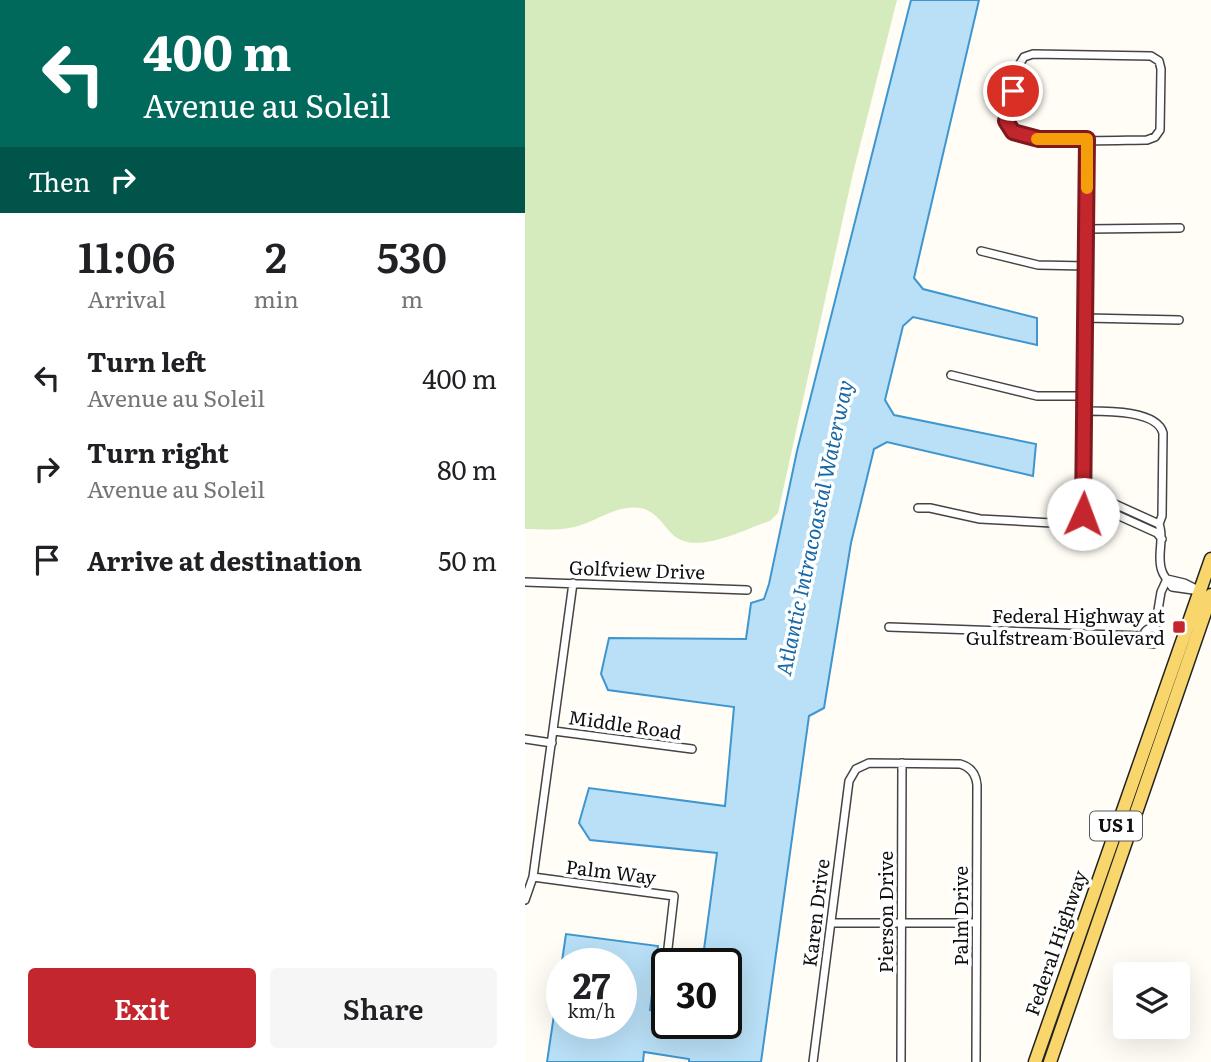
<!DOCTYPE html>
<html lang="en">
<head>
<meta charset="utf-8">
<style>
  :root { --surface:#fff; --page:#f6f6f6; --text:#202124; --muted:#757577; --accent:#c4262e }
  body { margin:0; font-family:Literata,serif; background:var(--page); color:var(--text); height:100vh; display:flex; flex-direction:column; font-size:26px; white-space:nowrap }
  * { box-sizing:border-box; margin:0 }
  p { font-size:23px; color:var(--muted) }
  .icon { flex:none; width:38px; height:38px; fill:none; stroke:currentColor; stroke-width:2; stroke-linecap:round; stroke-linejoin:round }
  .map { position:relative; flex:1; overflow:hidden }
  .details { display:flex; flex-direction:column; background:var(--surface); width:525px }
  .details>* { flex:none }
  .hud { background:#00695c; color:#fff; overflow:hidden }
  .tools { position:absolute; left:588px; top:962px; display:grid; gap:14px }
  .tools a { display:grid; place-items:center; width:77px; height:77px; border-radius:7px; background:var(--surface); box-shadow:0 7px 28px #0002; font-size:35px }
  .speed { position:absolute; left:21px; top:948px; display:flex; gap:14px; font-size:35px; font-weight:700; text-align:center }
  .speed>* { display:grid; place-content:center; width:91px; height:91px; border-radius:50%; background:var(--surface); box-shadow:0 7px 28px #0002; line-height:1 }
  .speed small { font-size:18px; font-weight:400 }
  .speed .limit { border:4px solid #111; border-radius:10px; background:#fff; color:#111 }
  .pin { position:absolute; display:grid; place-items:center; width:60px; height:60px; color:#fff; margin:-30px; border:4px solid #fff; border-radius:50%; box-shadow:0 2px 7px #0007 }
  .me { position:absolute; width:77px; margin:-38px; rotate:2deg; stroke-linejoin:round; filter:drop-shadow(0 0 5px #0008) }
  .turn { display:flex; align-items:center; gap:24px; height:147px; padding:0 28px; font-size:32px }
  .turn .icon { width:91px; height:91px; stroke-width:2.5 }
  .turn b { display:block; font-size:49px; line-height:60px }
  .then { display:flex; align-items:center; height:66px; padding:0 28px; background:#0003; gap:14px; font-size:26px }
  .eta { display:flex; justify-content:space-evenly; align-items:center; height:119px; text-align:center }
  .eta b { font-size:42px; font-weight:600; line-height:49px }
  .button { display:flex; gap:14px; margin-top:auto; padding:14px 28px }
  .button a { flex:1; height:80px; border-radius:7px; background:var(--accent); color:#fff; font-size:28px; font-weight:600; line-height:80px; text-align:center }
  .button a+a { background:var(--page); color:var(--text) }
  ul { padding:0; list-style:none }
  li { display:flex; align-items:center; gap:21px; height:91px; padding:0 28px }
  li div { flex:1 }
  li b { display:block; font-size:26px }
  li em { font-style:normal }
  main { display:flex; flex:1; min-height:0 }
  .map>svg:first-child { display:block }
</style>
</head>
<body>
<main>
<section class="details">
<div class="hud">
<div class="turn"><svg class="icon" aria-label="left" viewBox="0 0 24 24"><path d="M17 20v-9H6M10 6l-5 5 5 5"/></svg><div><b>400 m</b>Avenue au Soleil</div></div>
<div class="then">Then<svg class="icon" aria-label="right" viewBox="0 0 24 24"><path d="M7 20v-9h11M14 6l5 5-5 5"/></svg></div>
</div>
<div class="eta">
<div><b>11:06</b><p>Arrival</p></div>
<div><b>2</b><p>min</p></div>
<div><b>530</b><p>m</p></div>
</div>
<ul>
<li><svg class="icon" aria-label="left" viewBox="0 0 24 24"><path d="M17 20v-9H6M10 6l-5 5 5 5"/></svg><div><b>Turn left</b><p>Avenue au Soleil</p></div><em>400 m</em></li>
<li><svg class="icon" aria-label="right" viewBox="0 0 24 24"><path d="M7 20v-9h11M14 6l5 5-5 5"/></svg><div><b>Turn right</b><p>Avenue au Soleil</p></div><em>80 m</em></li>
<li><svg class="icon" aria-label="arrive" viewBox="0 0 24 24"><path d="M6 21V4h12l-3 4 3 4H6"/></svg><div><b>Arrive at destination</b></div><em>50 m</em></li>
</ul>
<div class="button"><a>Exit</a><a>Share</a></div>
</section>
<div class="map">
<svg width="686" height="1062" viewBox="0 0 686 1062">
  <rect width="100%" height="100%" fill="#fffdf5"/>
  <!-- green -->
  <path fill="#d5ebbd" d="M0,0H372L328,173L253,513L245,521C219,529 172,556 148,535C138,525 130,510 115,508C91,504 70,523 49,527C34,531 15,529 0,529Z"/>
  <!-- water -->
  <path fill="#b9e0f7" stroke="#3f96cf" stroke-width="2" fill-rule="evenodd" d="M386,0H454L389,278L398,289L512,318V345L388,317L378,326L360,400L369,415L511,444L508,476L362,442L349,449L326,543L299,708L284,716L236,1062H164V1059L119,1052L118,1062H22L41,934L133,946L125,1010L142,1012V1024H201V964H177L192,853L65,840L54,823L64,788L200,806L209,707L83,690L76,674L84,638L221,639L226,603L239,599L244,584L272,451ZM37,964H96V1024H37Z"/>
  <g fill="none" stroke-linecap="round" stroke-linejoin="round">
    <defs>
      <path id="street" d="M508,54L626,56L634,61L636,69L635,130L630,137L622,140C594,140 507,145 487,131C481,127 481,122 481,117L494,65L499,57Z
        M562,229L655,228
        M456,251L513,265L561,266
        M561,318L654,320
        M426,375L512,396H560
        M560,411C580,411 632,410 638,433L637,516L634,524
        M559,495L572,496L634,524C640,539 631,556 637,571C639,577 644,582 647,587L675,591
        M560,495L570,505L632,533L637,539
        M393,508H405L455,519L545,524L553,521L558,514L562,139
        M642,579L659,583L671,589
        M0,582L222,590
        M364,627L619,636
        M619 636a8 8 0 1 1 16 0a8 8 0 1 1-16 0Z
        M630,628L636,592L642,579
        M29,731L167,749
        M0,739L27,743
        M8,877L149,896L143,948
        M0,900L8,877L48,583
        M306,923H451
        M288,1062L324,781L331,769L344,763L435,764C446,767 451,774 452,785L451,1062
        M376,1062L377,763"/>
      <path id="primary" d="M510,1062L686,559
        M525,1062L686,595"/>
    </defs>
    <!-- street casing -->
    <use href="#street" stroke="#444" stroke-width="10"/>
    <!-- primary casing -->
    <use href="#primary" stroke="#222" stroke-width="15"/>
    <!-- street -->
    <use href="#street" stroke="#fff" stroke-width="7"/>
    <!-- primary -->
    <use href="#primary" stroke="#f9d66b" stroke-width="12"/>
  </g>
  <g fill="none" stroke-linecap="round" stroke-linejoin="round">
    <defs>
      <path id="route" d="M488,91L481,121L488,132L514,139H562L558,514"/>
    </defs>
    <!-- route casing -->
    <use href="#route" stroke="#7f191e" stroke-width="18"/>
    <!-- route -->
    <use href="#route" stroke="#c4262e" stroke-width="12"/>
    <!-- slow -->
    <path stroke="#f59e0b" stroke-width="12" d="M512,139H562V188"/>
  </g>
  <!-- markers -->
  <rect fill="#c4262e" stroke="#fff" stroke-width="2.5" x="647" y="620" width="14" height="14" rx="3.5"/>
  <g text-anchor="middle" stroke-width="7" stroke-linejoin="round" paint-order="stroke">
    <!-- shield labels -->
    <rect fill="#fff" stroke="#585858" stroke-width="2" x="565" y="811.5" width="52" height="29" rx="5"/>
    <g font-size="18" font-weight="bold" fill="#111">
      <text x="591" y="832">US 1</text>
    </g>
    <!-- street labels -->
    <g font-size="19" fill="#111" stroke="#fff">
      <text transform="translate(112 570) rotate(2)" y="7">Golfview Drive</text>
      <text transform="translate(100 725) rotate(8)" y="7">Middle Road</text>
      <text transform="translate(86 872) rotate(7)" y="7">Palm Way</text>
      <text transform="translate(361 912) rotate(-90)" y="7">Pierson Drive</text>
      <text transform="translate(291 913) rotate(-83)" y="7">Karen Drive</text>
      <text transform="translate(436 916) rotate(-90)" y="7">Palm Drive</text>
      <text transform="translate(531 943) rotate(-71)" y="7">Federal Highway</text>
    </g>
    <!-- poi labels -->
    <g font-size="19" fill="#111" stroke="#fff" text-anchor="end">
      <text x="640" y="623">Federal Highway at<tspan x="640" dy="22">Gulfstream Boulevard</tspan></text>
    </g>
    <!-- water labels -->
    <g font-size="21" font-style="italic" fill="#1768a6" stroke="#fff">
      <text transform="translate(290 528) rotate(-78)" y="7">Atlantic Intracoastal Waterway</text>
    </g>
  </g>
</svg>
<div class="tools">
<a><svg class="icon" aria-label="layers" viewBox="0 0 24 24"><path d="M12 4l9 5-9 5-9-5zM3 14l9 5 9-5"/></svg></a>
</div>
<div class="speed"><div>27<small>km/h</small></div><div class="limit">30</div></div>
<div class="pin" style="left:488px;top:91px;background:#d93025"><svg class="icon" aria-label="arrive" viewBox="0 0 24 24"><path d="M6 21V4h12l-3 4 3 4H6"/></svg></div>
<svg class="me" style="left:558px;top:514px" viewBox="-20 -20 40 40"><circle r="19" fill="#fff"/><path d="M0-13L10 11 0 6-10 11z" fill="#c4262e"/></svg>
</div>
</main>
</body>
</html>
